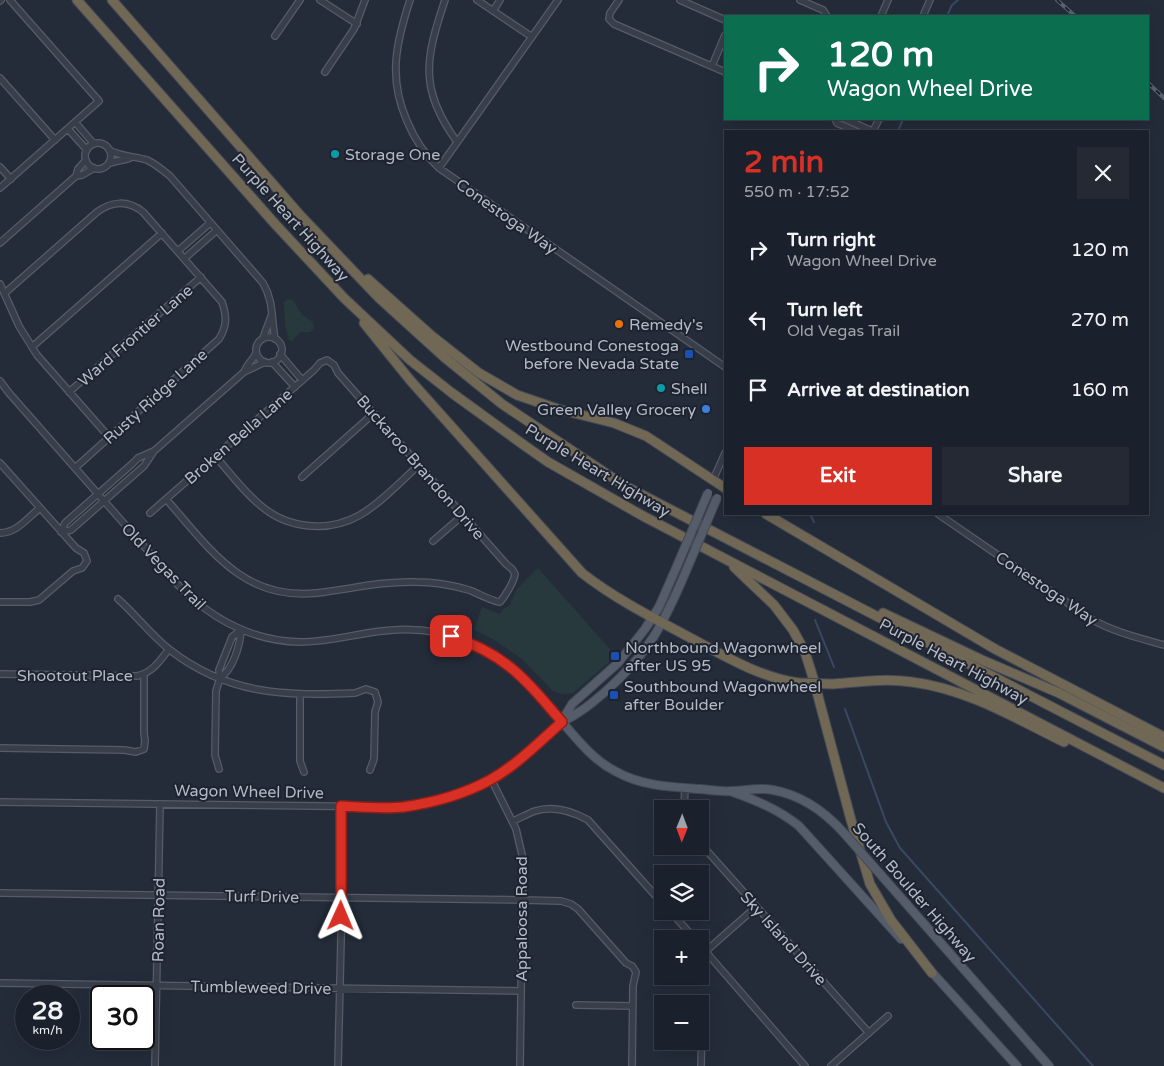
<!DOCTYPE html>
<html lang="en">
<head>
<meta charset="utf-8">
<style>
  :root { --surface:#1b212c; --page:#242934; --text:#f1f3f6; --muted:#a0a3a9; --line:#393e48; --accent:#d93025 }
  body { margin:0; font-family:"Varela Round",sans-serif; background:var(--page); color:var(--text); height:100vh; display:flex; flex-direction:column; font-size:19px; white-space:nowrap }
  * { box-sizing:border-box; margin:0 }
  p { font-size:16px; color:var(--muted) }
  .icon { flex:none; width:28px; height:28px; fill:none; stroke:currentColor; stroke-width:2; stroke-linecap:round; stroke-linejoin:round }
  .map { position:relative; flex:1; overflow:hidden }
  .drawer { position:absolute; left:724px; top:130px; width:425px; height:385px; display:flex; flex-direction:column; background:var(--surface); border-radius:0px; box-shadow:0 5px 20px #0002,0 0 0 1px var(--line) }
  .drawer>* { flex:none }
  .banner { position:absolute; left:724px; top:15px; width:425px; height:105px; border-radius:0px; box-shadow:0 5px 20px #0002,0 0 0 1px var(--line); background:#0b6e4f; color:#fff; overflow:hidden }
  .needle { width:32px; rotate:181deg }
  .tools { position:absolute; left:654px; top:800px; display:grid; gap:10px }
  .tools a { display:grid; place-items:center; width:55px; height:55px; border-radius:0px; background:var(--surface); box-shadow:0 5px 20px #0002,0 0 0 1px var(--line); font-size:25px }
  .speed { position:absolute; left:15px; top:985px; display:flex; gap:10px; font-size:25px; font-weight:700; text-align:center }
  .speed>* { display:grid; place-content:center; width:65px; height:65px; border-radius:50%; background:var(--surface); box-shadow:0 5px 20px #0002,0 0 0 1px var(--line); line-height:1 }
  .speed small { font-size:12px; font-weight:400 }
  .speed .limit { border:2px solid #111; border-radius:8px; background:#fff; color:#111 }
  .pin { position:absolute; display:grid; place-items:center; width:42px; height:42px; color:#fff; margin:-21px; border-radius:10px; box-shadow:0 2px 8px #0006 }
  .me { position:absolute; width:55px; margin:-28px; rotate:1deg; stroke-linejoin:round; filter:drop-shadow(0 0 4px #0008) }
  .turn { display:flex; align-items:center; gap:18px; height:105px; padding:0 20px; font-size:22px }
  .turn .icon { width:65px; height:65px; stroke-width:2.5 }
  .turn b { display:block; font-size:35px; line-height:42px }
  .round { display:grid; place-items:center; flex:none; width:52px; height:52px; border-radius:0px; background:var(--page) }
  .head { display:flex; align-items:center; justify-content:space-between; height:85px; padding:0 20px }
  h1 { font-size:30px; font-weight:700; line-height:38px; color:var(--accent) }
  .cta { display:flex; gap:10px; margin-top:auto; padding:10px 20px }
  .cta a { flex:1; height:58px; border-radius:0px; background:var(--accent); color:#fff; font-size:20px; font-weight:700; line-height:58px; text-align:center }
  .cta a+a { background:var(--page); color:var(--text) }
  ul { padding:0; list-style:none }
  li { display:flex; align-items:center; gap:15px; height:70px; padding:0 20px }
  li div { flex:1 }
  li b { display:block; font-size:19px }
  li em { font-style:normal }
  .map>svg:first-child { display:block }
</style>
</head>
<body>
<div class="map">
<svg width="1164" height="1066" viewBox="0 0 1164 1066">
  <rect width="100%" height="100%" fill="#242c3a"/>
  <!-- green -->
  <path fill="#27393c" d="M288,299L293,300L302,315L313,322L314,328L310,332H300L292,341L289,340L285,325L284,303Z
    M538,568L616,656L573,693C565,695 559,694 552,690L522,659L493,639L474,630L482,607L500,614L503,609L510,605L516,590Z"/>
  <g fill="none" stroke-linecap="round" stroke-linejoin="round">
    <!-- stream -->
    <path stroke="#3a4962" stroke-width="2" d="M947,16L952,5L958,0
      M898,131L903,119
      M810,514L814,522
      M815,620L834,667
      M845,709L886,822L900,848L1093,1066"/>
    <defs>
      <path id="minor" d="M320,0L357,24
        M410,0C396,43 388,78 407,121C414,138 425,155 439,168L725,367
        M445,0C425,60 419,88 457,142
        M477,0L532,37
        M619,0L610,13L609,19L614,24L725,72
        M680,0L725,20
        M800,0L823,10L827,16
        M0,1L1,0
        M493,11L500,0
        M881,16L888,0
        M923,16L930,0
        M275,36L300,0
        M712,66L725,35
        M325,72L354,29L365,0
        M0,78L55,140
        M835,119L837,123L855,131
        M845,119L872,131
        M75,122L94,144
        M68,129L87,150
        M873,131L879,119
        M85 156a13 13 0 1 1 26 0a13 13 0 1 1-26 0Z
        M109,150C121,157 134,156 147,160C156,164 162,170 170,176L263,283C274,302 271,318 275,339
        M108,164C116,160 123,161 130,158
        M0,167L11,179
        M439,168L558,0
        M76,176L78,169L86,160
        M0,188L99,101L10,0
        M0,243L76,176L82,175L94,168
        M178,251L210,223
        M185,258L217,230
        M0,284L19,326L37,355L109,437
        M5,293L97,212C112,201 128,200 143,212L222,302C227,317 227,326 219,339L75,468
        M256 350a13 13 0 1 1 26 0a13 13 0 1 1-26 0Z
        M263,338L272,314
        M32,347L162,233
        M280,354L302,380
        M272,362L295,387
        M244,372C247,364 253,360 256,353
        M0,381L9,393L179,586C212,619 252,641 300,642C328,642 355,634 382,631C419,626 457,633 489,651C519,669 539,696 562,722C539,741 518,762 493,778C466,795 432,802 401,807L0,802
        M69,392L201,277
        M216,457C230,473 243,491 260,505C287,529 328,533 360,515C382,502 400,482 419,465
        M0,463L76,548L84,553L87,561L82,568L73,571L39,600L30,602H0
        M302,477L373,414
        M713,480L725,453
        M150,513L314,370L320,363L327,360L334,365L338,373L506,564L512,569L515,574C514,582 505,596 500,602C494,602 477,593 469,590C452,585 434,582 416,582C382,581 351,589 317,593C243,601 210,549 166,499
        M938,514L1091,619C1114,632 1139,638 1164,645
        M61,532L71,530L144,466L154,451L244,372L265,362
        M61,532L65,523L132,464L138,458L154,451
        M0,533C17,533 27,518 40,508
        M433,541L463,515
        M118,599C136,615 151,635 170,650C228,695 285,696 355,693L366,689L375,692L378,702L375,712L374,759L370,770
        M0,674L137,676C152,673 160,661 169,649
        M220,678C233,669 240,646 241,630
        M300,695V761L304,772
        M0,748L124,750L136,752L144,749L145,741L144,733V675
        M219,769L215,755L216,691L220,678L219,670L232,637L241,630
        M491,779L516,829L523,859L520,1066
        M684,809L685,788
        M513,821C520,818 527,814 535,811C554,805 572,811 588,820L662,903
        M700,843L869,1033
        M0,893L523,900L561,901L571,904L578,909L626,963L632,966L636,972L633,986L632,1066
        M670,911L695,939
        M700,945L805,1066
        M706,951L756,907
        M0,983L521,991
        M576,1005L633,1006
        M155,1066L160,804
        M338,1066L342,897L341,806
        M701,1066L702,1018
        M831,1066L888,1016"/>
      <path id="major" d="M562,721L572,704L618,663L645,629L659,607L677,566
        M562,722C578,740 593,760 615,771C641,786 670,787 700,789C710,790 721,792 731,791C744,791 759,787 773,790C801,795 824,811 843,832
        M562,722C580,713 591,704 606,691C649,653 664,623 686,571
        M730,791C755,800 778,809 799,826L901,939
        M881,875L1049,1066
        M929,969L1017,1066"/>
      <path id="highway" d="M77,0L276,225L344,298L410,360L452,393L521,443L548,462L643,516L1164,788
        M112,0L300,215L379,298L444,357L502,404L625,486L1164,765
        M368,279L432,336L479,373L517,395L558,409L614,423L646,436L725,488
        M364,323L410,380L582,573C614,598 651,617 687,636C723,655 758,677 799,683
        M766,514L995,649L1164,737
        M734,567L774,605L793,630L805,652L814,681L851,820L870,884L891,920L932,973
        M883,613L982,660L1059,693L1164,747
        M832,684C858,682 885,678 912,682C967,689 1015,718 1064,742"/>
    </defs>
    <!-- minor casing -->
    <use href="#minor" stroke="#565c68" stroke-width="8"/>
    <!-- major casing -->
    <use href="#major" stroke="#414753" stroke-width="10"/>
    <!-- highway casing -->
    <use href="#highway" stroke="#434955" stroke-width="11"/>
    <!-- minor -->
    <use href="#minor" stroke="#383e4a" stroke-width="5.5"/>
    <!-- major -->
    <use href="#major" stroke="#565d6a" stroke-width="8"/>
    <!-- highway -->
    <use href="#highway" stroke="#706755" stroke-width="9"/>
    <defs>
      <path id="rail" d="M1057,0L1075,16
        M1148,83L1164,98"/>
    </defs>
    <!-- rail casing -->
    <use href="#rail" stroke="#5a6271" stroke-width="4"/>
    <!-- rail -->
    <use href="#rail" stroke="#1d232f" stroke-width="2" stroke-dasharray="5.5" stroke-linecap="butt"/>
    <defs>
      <path id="major-bridge" d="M677,566L708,493
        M686,571L717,498
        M843,832L881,875"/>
      <path id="highway-bridge" d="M799,683L832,684"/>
    </defs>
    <!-- major-bridge casing -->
    <use href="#major-bridge" stroke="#414753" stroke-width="10" stroke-linecap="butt"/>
    <!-- highway-bridge casing -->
    <use href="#highway-bridge" stroke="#434955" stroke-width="11" stroke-linecap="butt"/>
    <!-- major-bridge -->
    <use href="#major-bridge" stroke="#565d6a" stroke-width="8"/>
    <!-- highway-bridge -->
    <use href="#highway-bridge" stroke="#706755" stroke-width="9"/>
  </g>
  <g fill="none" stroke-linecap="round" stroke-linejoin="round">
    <defs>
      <path id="route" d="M341,916V806C361,807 383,809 403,807C432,803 464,794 490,780C517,765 539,742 562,722C525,679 507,655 451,636"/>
    </defs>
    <!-- route casing -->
    <use href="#route" stroke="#8d1f18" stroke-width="12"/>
    <!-- route -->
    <use href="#route" stroke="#d93025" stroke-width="9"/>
  </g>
  <!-- markers -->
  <g fill="#0f9aa8" stroke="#1d232f" stroke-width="2">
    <circle cx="335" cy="154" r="5"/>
    <circle cx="661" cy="388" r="5"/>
  </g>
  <circle fill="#e8710a" stroke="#1d232f" stroke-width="2" cx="619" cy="324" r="5"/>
  <g fill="#1a4fb4" stroke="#1d232f" stroke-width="2">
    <rect x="684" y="349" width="10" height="10" rx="2.5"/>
    <rect x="610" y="651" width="10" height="10" rx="2.5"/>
    <rect x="609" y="690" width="10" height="10" rx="2.5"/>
  </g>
  <circle fill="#3f7fe0" stroke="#1d232f" stroke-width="2" cx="706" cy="409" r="5"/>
  <g text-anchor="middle" stroke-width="4" stroke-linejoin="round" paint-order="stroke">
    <!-- poi labels -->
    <g font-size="16" fill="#b3b9c6" stroke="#1d232f" text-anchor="start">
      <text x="345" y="160">Storage One</text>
      <text x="629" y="330">Remedy's</text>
      <text x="679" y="351" text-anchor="end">Westbound Conestoga<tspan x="679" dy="18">before Nevada State</tspan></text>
      <text x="671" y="394">Shell</text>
      <text x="696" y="415" text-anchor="end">Green Valley Grocery</text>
      <text x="625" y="653">Northbound Wagonwheel<tspan x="625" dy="18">after US 95</tspan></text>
      <text x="624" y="692">Southbound Wagonwheel<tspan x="624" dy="18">after Boulder</tspan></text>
    </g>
    <!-- street labels -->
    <g font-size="16" fill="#b3b9c6" stroke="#1d232f">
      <text transform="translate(507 216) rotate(35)" y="6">Conestoga Way</text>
      <text transform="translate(291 217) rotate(48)" y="6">Purple Heart Highway</text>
      <text transform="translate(135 335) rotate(-41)" y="6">Ward Frontier Lane</text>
      <text transform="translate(155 396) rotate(-42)" y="6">Rusty Ridge Lane</text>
      <text transform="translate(238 436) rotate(-41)" y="6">Broken Bella Lane</text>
      <text transform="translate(421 467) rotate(49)" y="6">Buckaroo Brandon Drive</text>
      <text transform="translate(598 470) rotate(31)" y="6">Purple Heart Highway</text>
      <text transform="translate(164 566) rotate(46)" y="6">Old Vegas Trail</text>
      <text transform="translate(1047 588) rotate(34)" y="6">Conestoga Way</text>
      <text transform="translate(954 661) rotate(28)" y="6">Purple Heart Highway</text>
      <text x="75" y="681">Shootout Place</text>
      <text transform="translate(249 791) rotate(1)" y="6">Wagon Wheel Drive</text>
      <text transform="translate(915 892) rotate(49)" y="6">South Boulder Highway</text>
      <text transform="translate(262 896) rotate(1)" y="6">Turf Drive</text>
      <text transform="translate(521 919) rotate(-90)" y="6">Appaloosa Road</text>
      <text transform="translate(158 920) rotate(-89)" y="6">Roan Road</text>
      <text transform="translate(784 938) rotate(48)" y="6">Sky Island Drive</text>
      <text transform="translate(261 987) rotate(1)" y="6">Tumbleweed Drive</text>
    </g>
  </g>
</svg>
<div class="tools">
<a><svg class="needle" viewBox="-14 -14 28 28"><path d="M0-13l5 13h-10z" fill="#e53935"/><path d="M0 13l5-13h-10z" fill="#a0a3a9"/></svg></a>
<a><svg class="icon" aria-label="layers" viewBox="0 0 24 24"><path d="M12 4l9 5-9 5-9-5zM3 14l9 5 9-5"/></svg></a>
<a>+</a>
<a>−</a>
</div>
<div class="speed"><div>28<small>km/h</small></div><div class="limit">30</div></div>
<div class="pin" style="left:451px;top:636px;background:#d93025"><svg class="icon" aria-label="arrive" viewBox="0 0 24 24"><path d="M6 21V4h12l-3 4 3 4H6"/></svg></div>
<svg class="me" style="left:341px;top:916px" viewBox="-20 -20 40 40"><path d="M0-17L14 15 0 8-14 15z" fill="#d93025" stroke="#fff" stroke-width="4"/></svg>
<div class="banner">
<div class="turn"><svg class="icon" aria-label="right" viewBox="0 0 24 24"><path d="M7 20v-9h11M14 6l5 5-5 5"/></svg><div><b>120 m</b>Wagon Wheel Drive</div></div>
</div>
<section class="drawer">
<div class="head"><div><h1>2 min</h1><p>550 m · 17:52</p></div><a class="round"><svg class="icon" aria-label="close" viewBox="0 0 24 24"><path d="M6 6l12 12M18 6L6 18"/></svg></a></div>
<ul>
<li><svg class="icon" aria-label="right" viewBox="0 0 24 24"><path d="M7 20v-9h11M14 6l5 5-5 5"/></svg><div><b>Turn right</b><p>Wagon Wheel Drive</p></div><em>120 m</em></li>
<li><svg class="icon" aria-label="left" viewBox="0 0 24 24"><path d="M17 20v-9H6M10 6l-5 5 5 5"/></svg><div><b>Turn left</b><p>Old Vegas Trail</p></div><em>270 m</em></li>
<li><svg class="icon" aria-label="arrive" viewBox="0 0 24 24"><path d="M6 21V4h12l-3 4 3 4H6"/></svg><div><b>Arrive at destination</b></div><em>160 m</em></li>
</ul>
<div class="cta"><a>Exit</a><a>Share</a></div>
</section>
</div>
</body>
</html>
